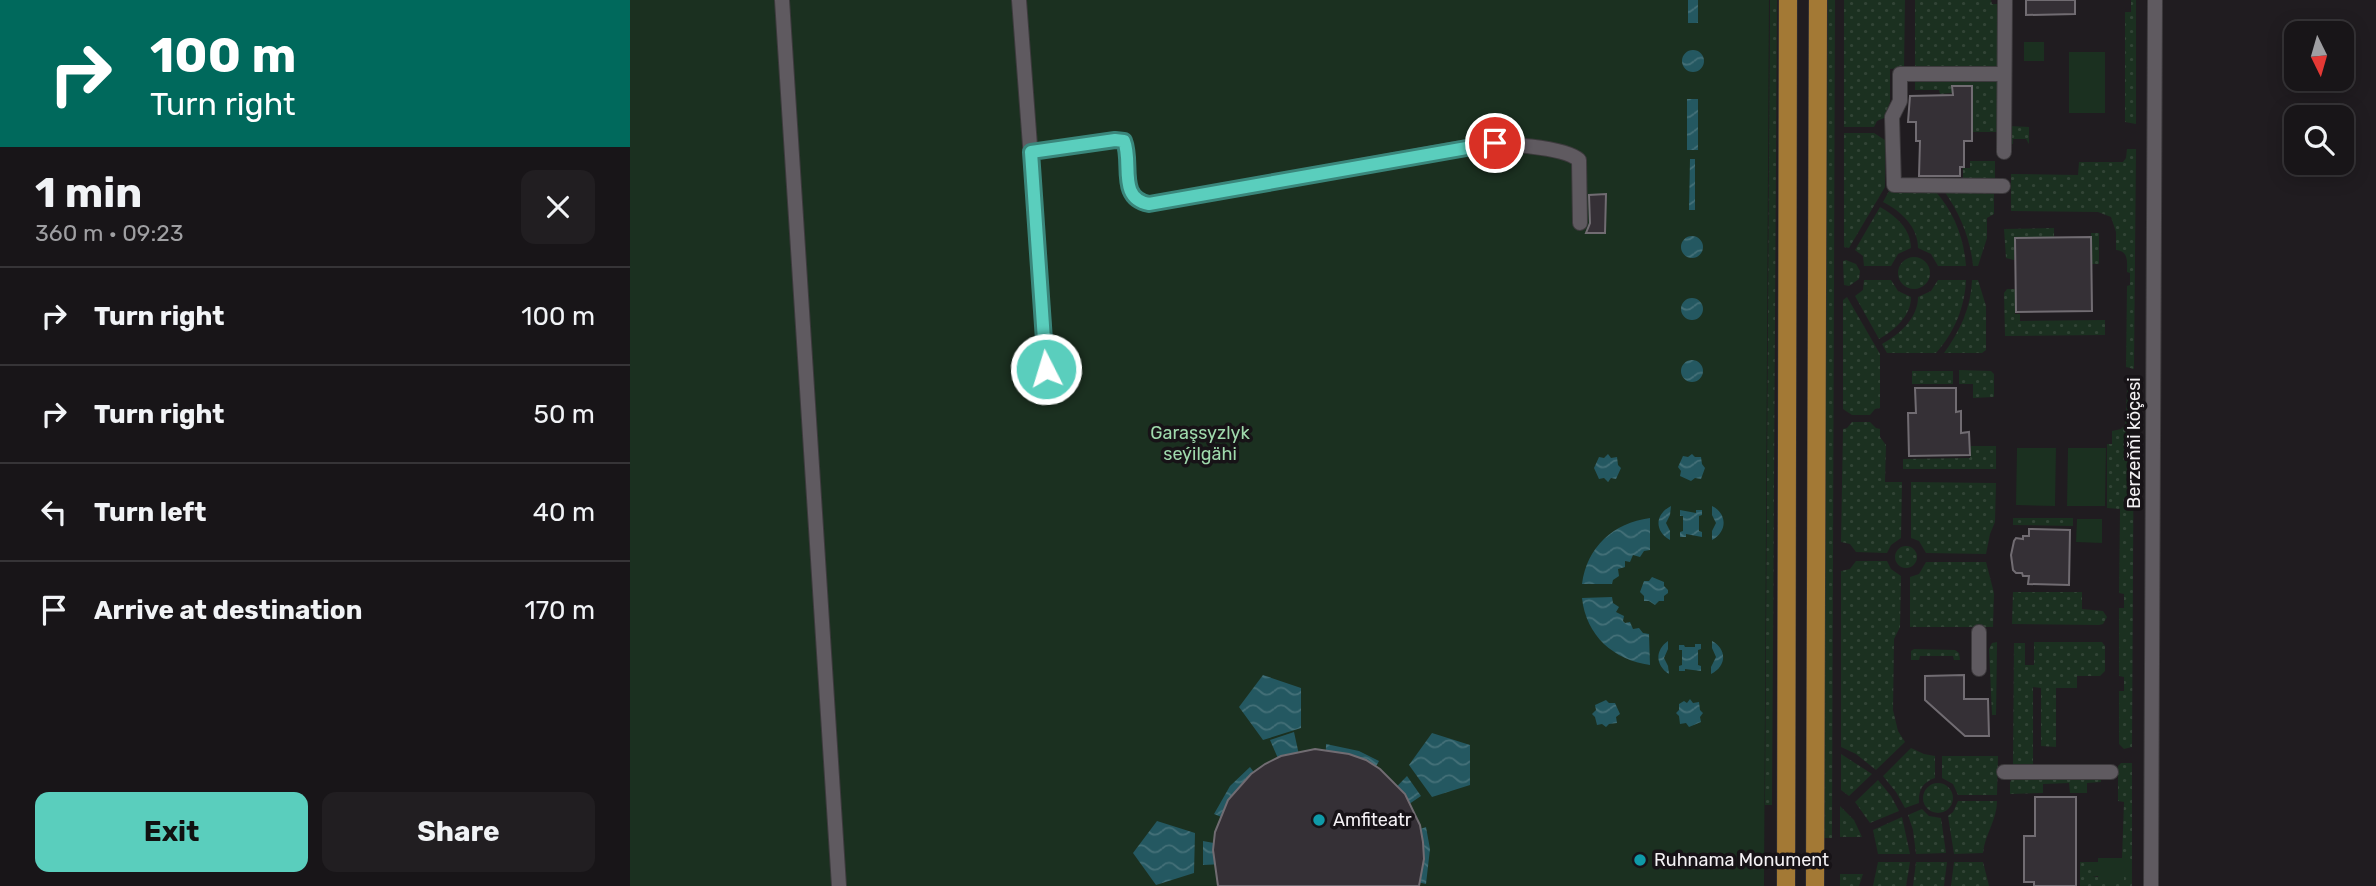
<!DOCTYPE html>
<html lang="en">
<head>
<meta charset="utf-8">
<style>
  :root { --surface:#181518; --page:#211e21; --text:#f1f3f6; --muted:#9f9fa2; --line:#363437; --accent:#5acebd }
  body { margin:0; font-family:Rubik,sans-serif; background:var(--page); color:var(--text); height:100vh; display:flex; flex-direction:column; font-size:26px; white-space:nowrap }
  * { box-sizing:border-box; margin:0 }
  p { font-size:23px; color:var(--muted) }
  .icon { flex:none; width:38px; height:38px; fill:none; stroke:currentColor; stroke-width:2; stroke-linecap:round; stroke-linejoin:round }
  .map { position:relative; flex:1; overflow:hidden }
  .sheet { display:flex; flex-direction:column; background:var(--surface); width:630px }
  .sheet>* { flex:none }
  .banner { background:#00695c; color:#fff; overflow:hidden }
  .needle { width:46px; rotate:175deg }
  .tools { position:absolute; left:1654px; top:21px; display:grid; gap:14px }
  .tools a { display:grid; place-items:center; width:70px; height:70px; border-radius:14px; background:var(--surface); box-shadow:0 4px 18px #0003,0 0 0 2px var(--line); font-size:35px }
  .pin { position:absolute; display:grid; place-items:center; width:60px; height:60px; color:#fff; margin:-30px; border:4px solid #fff; border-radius:50%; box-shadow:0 2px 7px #0007 }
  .me { position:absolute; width:77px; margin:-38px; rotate:355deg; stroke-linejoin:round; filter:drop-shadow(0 0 5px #0008) }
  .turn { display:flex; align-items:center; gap:24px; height:147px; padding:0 35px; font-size:32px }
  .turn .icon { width:91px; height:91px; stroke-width:2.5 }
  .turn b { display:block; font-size:49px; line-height:60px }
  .round { display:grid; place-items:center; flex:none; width:74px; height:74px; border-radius:14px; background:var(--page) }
  .summary { display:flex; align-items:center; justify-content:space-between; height:119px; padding:0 35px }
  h1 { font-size:42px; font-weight:700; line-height:52px }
  .primary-button { display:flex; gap:14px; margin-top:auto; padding:14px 35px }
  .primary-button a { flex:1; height:80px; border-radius:14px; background:var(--accent); color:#111; font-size:28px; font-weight:700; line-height:80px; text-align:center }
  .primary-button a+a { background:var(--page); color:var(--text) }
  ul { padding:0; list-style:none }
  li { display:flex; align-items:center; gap:21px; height:98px; padding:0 35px; border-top:2px solid var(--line) }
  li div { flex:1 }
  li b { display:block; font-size:26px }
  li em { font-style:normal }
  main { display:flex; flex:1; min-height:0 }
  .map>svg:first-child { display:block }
</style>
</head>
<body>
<main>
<section class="sheet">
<div class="banner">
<div class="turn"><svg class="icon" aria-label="right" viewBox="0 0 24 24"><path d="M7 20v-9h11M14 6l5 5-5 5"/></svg><div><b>100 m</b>Turn right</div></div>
</div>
<div class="summary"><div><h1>1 min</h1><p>360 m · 09:23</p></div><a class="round"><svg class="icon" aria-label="close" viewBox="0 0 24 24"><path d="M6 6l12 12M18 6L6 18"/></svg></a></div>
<ul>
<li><svg class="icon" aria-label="right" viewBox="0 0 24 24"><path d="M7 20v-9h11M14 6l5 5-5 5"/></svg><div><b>Turn right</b></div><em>100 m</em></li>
<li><svg class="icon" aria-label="right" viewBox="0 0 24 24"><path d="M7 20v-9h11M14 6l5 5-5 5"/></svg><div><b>Turn right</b></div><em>50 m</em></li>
<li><svg class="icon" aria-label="left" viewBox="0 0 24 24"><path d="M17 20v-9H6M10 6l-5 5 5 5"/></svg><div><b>Turn left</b></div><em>40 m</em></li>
<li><svg class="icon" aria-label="arrive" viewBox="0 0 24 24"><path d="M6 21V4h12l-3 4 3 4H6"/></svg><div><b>Arrive at destination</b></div><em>170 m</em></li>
</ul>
<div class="primary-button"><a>Exit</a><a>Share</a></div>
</section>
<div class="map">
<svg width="1746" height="886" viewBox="0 0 1746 886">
  <defs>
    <pattern id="grass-dots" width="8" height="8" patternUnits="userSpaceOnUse" patternTransform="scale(1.75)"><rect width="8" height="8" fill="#1b3020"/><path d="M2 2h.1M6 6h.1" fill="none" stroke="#324436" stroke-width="1.8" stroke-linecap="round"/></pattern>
    <pattern id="water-waves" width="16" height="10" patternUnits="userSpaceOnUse" patternTransform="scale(1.75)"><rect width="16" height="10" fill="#245861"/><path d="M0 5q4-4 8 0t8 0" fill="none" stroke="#447078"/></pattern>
  </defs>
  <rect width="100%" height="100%" fill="#201c20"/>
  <!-- grass -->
  <path fill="url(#grass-dots)" d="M1140,0H1147L1142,805H1135Z
    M1198,0H1205L1202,838H1194Z
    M1214,0H1275L1274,68L1260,69V102L1254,118L1247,121L1244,127H1214Z
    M1285,0H1361L1362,4H1369V69L1285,68Z
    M1501,0H1506V124L1495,122V12H1501Z
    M1285,79L1368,80V132H1343V85H1322V93L1310,94L1309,90H1285Z
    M1380,126L1399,127V144L1396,139H1383V144H1380Z
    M1214,133H1244L1255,140V187L1219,248L1214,247Z
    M1497,149H1506L1504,369L1496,367L1497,286L1500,285V273L1497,272C1497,262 1499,251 1486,250V232L1481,217L1468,212L1381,211V174L1448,175L1449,162H1493L1496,158Z
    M1340,161H1365V179H1333V168H1340Z
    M1259,191H1305C1324,212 1334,238 1336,266H1308L1301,254L1288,248C1288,227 1271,211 1253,202Z
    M1314,191H1364V214L1357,218V238L1348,266H1343C1340,237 1330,214 1314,191Z
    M1250,207C1266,216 1281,229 1281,248L1268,254L1261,266H1234L1233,256L1225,250Z
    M1424,228V237H1384V260L1376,258L1374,229Z
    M1461,233H1469V264H1462Z
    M1268 273a16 16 0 1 1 32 0a16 16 0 1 1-32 0Z
    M1216,260L1226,264L1230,271L1229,279L1219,286L1214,285L1213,261Z
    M1234,280H1261L1268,291L1281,297C1281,316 1265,330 1249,339L1225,296L1233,290Z
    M1308,280H1336C1335,307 1324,333 1306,353H1257L1252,344C1270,334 1288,318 1288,297L1301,291Z
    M1342,280H1348L1356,306V350L1352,353H1314C1330,331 1341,308 1342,280Z
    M1377,289H1385V314H1390V321L1475,320V335L1375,336L1374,293Z
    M1217,297L1250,354V408L1245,409L1240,415H1222L1213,409V300Z
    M1329,370L1361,371L1364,374V397L1343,398V384H1329Z
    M1282,371H1323V384H1282Z
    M1499,389L1504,391L1502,747L1494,749L1489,744V691H1494V677L1489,676V608H1494V594L1489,593L1490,509L1477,508V444H1482V431L1491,429L1495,425L1497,391Z
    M1222,422H1240L1246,428L1250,429V437L1256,445L1255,482H1272L1271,538L1261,545L1257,553L1226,552L1220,544L1211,542L1213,429L1217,428Z
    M1341,446H1366V469H1273V459L1340,458Z
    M1281,482L1366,483L1365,522L1360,534L1356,554L1296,553L1289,541L1281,538Z
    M1383,518H1443V526L1383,525Z
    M1265 557a11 11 0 1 1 22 0a11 11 0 1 1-22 0Z
    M1226,561H1257L1261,569L1271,576L1270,627L1264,639L1263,710L1268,731L1275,742L1246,770L1226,754L1211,747V571L1220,569Z
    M1296,562H1356L1364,593L1363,627H1280V577L1289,574Z
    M1383,592H1452V609L1473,611L1477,617L1473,624L1469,625L1382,624Z
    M1367,642L1366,715H1362L1359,649L1362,643Z
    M1404,642H1472L1475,646V671L1470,676H1447V688H1426V747L1411,746V688L1403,687V764H1383L1384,643H1395V665H1404Z
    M1284,649L1325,650L1329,653L1330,660H1324L1323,656H1290L1289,660H1281V651Z
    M1281,748L1294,754L1305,756V778C1293,782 1288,790 1289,803L1275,808L1266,792L1253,776Z
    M1211,754L1242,774L1219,796L1211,790Z
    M1312,756H1368L1367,795H1328L1323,784L1312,778Z
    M1491,763H1502V862H1494V858H1492L1494,802L1488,801V766Z
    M1383,778H1471V782L1457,783V793H1440L1439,783L1413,784V793L1380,794V782Z
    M1248,780L1261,796L1269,811L1240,823L1225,802Z
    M1293 798a15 15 0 1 1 30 0a15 15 0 1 1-30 0Z
    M1328,801H1367C1367,820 1355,834 1353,853L1324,854L1318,816L1323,812Z
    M1210,806L1224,820L1232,837H1210Z
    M1292,809L1299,816L1311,818L1316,853L1286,854L1283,830L1278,815Z
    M1272,817L1280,854H1248L1243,830Z
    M1248,862H1280L1276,886H1243Z
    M1286,862H1317L1314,886H1283Z
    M1324,862H1353L1359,886H1321Z
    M1450,862H1462V876L1494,882V876H1502V886H1450Z
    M1210,874H1233L1229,886H1210Z"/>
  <!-- green -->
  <path fill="#1b3020" d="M0,0H1139L1134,886H0Z
    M1394,42H1414V61H1394Z
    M1439,52H1475V113H1439Z
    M1387,448H1426L1425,506L1386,505Z
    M1438,448H1476L1475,506H1437Z
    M1447,519H1472V543L1446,542Z
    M1468,858H1494V862H1502V876H1494V883H1468V876H1462V862H1468Z"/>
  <!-- water -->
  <path fill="url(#water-waves)" d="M1058,0H1068V23H1058Z
    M1052 61a11 11 0 1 1 22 0a11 11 0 1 1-22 0Z
    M1057,99H1068V150H1057Z
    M1060,159H1065V210H1059Z
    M1051 247a11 11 0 1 1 22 0a11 11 0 1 1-22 0Z
    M1051 309a11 11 0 1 1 22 0a11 11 0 1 1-22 0Z
    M1051 371a11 11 0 1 1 22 0a11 11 0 1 1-22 0Z
    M978,454L981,458L987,457L988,465L991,468L986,479L981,478L978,482L974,478L969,479L964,468L969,457L974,458Z
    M1062,454L1065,457H1071L1072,464L1075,468L1071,479L1065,478L1061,481L1050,476L1051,471L1048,467L1053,456L1058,457Z
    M1041,506L1040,515L1036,523L1040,531V540C1024,531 1025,514 1041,506Z
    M1082,506C1098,514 1097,532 1082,540V531L1086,523L1082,515Z
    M1050,510L1066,513V510H1072V515L1069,516V531L1072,532V537L1056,534V537H1050V532L1053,531V516H1050Z
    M1020,518V550L1014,551L1010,557L1003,555L1000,562L995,561V567L988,569L989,576L983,580L982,584H952C957,547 983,523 1020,518Z
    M1022,577L1034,582V586L1038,590V593L1034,596V601H1029L1025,605L1019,601H1014V596L1010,592L1014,581H1019Z
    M982,597L983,603L989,607L986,612L994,616L993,621L995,623L1000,622L1003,629L1009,628L1013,633L1019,634L1020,665C984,660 956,636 952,598Z
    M1038,641V649L1034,658L1038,666L1039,674C1025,665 1025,650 1038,641Z
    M1082,641C1097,649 1097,666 1081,674V667L1086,657L1082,648Z
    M1065,644H1071V649L1068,650V665L1071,666V671L1055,669V671H1049V666L1052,665V650H1049V645H1054L1055,647H1065Z
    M633,675L671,688V728L633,740L609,707Z
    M1060,699L1063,703L1069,702L1070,710L1073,713L1070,717L1071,722L1059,727L1056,723L1050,724L1049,716L1046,713L1049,710V704L1054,701L1057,703Z
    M976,700L979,703H985L990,714L986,717L987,723L979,724L976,727L972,724L967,725L965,717L962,714L966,710L965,705Z
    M664,732L675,782L660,786L640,740Z
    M802,733L840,745V785L802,797L779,765Z
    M696,744L729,751L749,761L727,801L695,789Z
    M620,767L648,805L628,832L584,814L600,786Z
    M777,776L791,796L754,821L746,808Z
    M527,821L565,833L564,873L526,885L503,853Z
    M796,827L800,849L796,884L755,875L756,841Z
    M573,841L616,849V863L573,865Z"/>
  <!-- building -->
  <path fill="#353036" stroke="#716c72" stroke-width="2" d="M1396,0H1445V14L1396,15Z
    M1322,86H1342V141H1334V167H1330V176H1289L1290,141H1286V122H1278L1280,96L1323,95Z
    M976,194L975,233H956L960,223L959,195Z
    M1461,237L1462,311L1386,312L1385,238Z
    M1285,388H1326V412L1331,411V433L1339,432L1340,455L1279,456L1278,413H1286Z
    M1399,529L1440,530L1439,585L1398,584L1399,576H1393L1392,573H1386L1383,570L1381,555L1384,541L1386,538L1393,539V536H1399Z
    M1334,675V699H1358L1359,736H1335L1295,700V676Z
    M685,749L719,754L736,760L750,769L775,794L790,825L793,842L794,859L789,886H588L583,850L585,832L598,800L621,774L635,764L651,756Z
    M1405,797H1446V886H1404V882H1394V836H1405Z"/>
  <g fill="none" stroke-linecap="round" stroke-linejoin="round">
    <defs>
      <path id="minor" d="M152,0L209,886
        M389,0L418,384
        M401,152L485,140L494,141C503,163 487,198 519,204L848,145C868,142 935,147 949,160L950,223
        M1374,152L1375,0
        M1373,186L1264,185L1262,117L1270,101V74H1374
        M1349,632V669
        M1374,772H1481
        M1521,886L1525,0"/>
      <path id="major" d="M1156,886L1158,0
        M1185,886L1188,0"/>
    </defs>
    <!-- minor casing -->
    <use href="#minor" stroke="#3d3a3d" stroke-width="16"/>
    <!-- major casing -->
    <use href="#major" stroke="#3d3a3d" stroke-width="19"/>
    <!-- minor -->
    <use href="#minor" stroke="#5f5a60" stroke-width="14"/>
    <!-- major -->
    <use href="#major" stroke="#a37935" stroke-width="18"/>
  </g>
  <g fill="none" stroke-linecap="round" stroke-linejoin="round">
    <defs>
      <path id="route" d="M416,369L401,152L485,140L494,141C503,163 487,198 519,204L865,143"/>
    </defs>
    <!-- route casing -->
    <use href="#route" stroke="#3a867b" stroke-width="18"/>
    <!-- route -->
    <use href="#route" stroke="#5acebd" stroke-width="12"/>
  </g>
  <!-- markers -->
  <g fill="#0f9aa8" stroke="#171317" stroke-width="2.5">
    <circle cx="689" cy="820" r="7"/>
    <circle cx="1010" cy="860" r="7"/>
  </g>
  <g text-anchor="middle" stroke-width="7" stroke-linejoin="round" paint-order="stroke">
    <!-- park labels -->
    <g font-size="18" fill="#9fd9ac" stroke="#171317">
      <text x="570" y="439">Garaşsyzlyk<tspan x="570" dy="21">seýilgähi</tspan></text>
    </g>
    <!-- street labels -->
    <g font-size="18" fill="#f4f1f4" stroke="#171317">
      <text transform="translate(1504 443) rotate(-90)" y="6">Berzeňňi köçesi</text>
    </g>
    <!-- poi labels -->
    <g font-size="18" fill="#f4f1f4" stroke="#171317" text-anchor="start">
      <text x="703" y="826">Amfiteatr</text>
      <text x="1024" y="866">Ruhnama Monument</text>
    </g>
  </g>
</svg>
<div class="tools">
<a><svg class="needle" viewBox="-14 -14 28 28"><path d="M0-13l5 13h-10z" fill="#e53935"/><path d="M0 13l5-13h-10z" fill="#9f9fa2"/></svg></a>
<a><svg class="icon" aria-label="search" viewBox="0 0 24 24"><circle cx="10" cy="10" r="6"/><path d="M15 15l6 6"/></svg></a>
</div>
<div class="pin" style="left:865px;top:143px;background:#d93025"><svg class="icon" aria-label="arrive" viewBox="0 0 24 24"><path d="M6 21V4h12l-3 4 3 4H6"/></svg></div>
<svg class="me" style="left:416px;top:369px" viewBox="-20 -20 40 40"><circle r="17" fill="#5acebd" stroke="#fff" stroke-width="3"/><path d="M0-11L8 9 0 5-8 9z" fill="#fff"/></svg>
</div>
</main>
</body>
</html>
